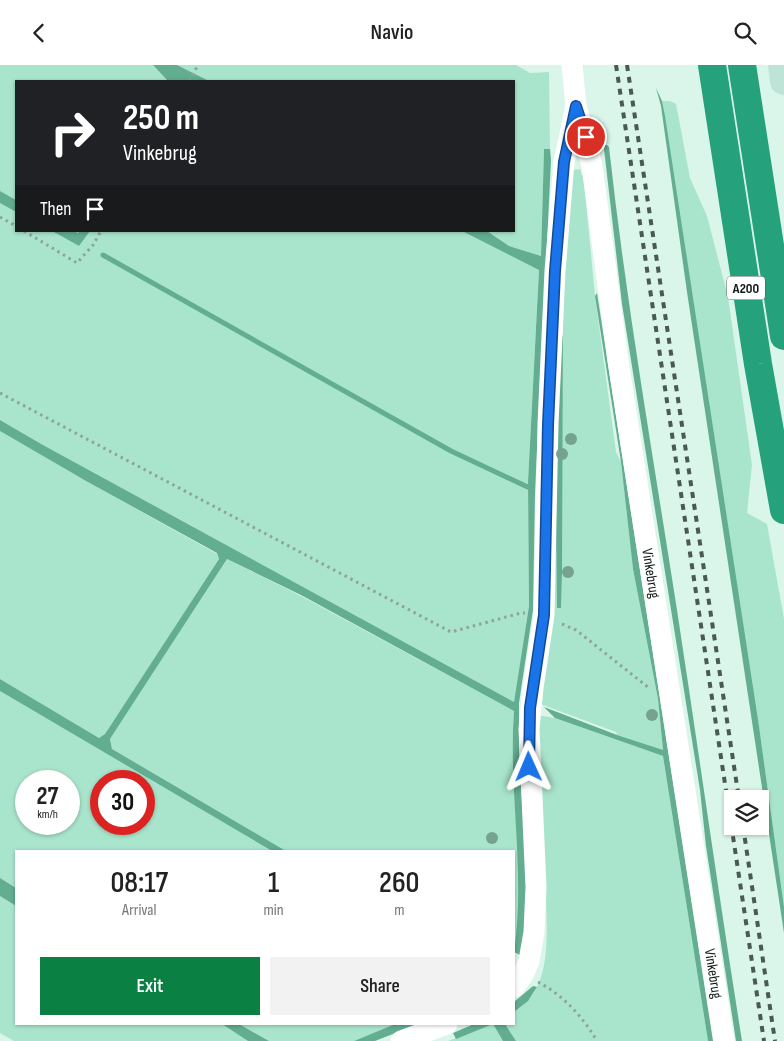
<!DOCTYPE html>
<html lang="en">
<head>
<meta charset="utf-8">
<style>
  :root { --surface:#fff; --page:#f2f2f2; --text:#222; --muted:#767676; --accent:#0b8043 }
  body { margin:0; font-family:"Sofia Sans Condensed",sans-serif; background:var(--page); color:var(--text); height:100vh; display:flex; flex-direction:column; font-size:19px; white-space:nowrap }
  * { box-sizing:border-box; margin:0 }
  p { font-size:16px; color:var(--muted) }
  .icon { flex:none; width:28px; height:28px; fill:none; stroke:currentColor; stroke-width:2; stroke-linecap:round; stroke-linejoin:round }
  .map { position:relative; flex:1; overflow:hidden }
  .sheet { position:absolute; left:15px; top:785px; width:500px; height:175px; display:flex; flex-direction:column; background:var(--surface); border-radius:0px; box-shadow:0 1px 4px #0004 }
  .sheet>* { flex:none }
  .guide { position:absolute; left:15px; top:15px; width:500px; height:152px; border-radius:0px; box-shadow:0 1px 4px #0004; background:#202124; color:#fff; overflow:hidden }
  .fabs { position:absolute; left:724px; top:725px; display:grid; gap:10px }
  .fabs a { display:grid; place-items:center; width:45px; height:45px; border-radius:0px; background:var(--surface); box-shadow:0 1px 4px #0004; font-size:25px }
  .speed { position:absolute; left:15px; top:705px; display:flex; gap:10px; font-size:25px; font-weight:700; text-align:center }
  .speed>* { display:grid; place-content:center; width:65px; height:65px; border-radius:50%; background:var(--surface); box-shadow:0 1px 4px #0004; line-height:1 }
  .speed small { font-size:12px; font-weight:400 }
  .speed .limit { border:8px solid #d22; background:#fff; color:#111 }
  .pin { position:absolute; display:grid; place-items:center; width:42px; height:42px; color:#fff; margin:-21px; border:2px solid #fff; border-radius:50%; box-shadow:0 1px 5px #0007 }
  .me { position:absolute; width:55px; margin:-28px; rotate:359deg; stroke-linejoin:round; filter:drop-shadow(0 0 4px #0008) }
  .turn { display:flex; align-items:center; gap:18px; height:105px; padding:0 25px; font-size:22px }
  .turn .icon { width:65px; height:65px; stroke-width:2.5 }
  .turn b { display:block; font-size:35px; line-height:42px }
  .then { display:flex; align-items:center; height:48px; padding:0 25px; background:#0003; gap:10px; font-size:19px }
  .eta { display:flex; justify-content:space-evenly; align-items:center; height:85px; text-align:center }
  .eta b { font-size:30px; font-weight:600; line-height:35px }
  .action { display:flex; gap:10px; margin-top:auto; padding:10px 25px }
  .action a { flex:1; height:58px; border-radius:0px; background:var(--accent); color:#fff; font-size:20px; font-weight:600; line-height:58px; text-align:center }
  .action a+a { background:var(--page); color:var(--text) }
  header { display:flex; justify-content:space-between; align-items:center; height:65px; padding:0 25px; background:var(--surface); font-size:22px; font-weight:600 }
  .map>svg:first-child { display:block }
</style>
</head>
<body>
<header><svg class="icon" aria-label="back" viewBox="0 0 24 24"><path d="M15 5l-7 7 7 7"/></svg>Navio<svg class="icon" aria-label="search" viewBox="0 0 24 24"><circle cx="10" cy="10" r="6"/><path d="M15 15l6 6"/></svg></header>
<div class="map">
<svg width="784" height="976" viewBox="0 0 784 976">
  <rect width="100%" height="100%" fill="#daf5e9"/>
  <!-- green -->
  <path fill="#a9e5cc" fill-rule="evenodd" d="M0,0H153L168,15L16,16V135L0,126Z
    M177,0H516L530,8L549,7L550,84H544L541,191L509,181L487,166H514V16H209Z
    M662,36H670L676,39L690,113L707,151L728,232L752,400L747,448L767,459L784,554V842L758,654Z
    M580,104L584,116L595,231L616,387L621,397L633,504L658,634L663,686L617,670L616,667L535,637L558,285L556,463L557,543H561L563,269L562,233L572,105Z
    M0,138L16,147V166H52L79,181L90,166H462L539,204L528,417L529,541L514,637L43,380L0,355Z
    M0,366L86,416L217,489L219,494L105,669L99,673L0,614Z
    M227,494L301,531L514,646C510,699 517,754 519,807C519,834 520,862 514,888V786H286L112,684L110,674Z
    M0,626L272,786H16V823L0,813ZM26,716H69V759H26ZM101,716H144V759H101Z
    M537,650L555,653L663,691L708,976H516L505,959H514V947C523,940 532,933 537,922C553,892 545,828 543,794C541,746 539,698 537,650Z
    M0,831L16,841V959H222L248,976H14L0,968Z
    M239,959H395L354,976H269Z
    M493,959L503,976H448Z"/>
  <!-- water -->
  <path fill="#63ad90" d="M153,0H177L209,16H184L181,15L180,16H168Z
    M656,23L662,36L665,51L758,654L784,842V868L687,227L661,41Z
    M605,80H607L609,82C626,237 653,391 677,545C699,689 719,832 742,976H736L706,781L700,725L622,239L604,84Z
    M544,84H550L551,95L535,428L533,545L519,638V687L527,817L525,862L520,890L514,887C526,807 508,726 514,646L301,530L227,494L110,674L112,684L286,786H272L0,626V614L99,673L105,669L219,494L217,488L86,416L0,366V355L43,380L514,637L529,541L528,417L539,205L462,166H487L509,181L541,191Z
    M0,126L16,135V147L0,138Z
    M52,166H74L78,168L79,166H90L79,181Z
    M597,228L713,976H708L663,691L555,653L544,642L617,670L663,685L658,634L633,504L621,397L595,231Z
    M563,269L562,506L561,543H557L556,463L558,285Z
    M0,813L16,823V841L0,831Z
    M533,921L537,922L528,936L514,947V937Z
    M222,959H239L269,976H248Z
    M395,959H418L375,976H354Z
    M474,959H505L516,976H503L493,959L456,974L453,968Z"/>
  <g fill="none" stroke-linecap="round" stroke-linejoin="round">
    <!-- stream -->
    <path stroke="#63ad90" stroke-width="5" d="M103,190L451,386L532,424"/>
    <!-- path -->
    <path stroke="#8fa39a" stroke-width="3" stroke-dasharray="2.5 4" stroke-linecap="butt" d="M189,16L198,0
      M0,152L16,161
      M24,166L77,198L93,180L101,166
      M0,328L451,567L521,548H525
      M562,559L576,565L649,623
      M538,917C563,930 583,952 597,976"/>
    <!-- minor -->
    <g stroke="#fff" stroke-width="21">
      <path id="s1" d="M572,0L576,41L592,101L618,296L724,976"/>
      <path d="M514,922L523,910L529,896L534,867L536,822L529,664L533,623L544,550L548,359L555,206L564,97L576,41"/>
      <path d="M401,976L447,959"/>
    </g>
    <!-- secondary -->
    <path stroke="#bee3d7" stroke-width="28" d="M782,0L784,16"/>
    <!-- motorway -->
    <path stroke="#25a17b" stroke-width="28" d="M712,0L758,299L784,445
      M742,0L784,271"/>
    <!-- rail -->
    <path stroke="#4a5953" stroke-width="4" stroke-dasharray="6 6" stroke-linecap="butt" d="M616,0L764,976
      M627,0L739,734
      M743,761L775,976"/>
  </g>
  <!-- trees -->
  <g fill="#76a292">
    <circle cx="571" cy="374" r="6"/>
    <circle cx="562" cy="389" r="6"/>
    <circle cx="568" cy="507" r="6"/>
    <circle cx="652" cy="650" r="6"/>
    <circle cx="492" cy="773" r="6"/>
  </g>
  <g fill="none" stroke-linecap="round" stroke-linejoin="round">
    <defs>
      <path id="route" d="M529,702L530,643L544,550L548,360L555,206L564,97L576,41L586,72"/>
    </defs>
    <!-- route casing -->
    <use href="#route" stroke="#114b97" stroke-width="12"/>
    <!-- route -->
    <use href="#route" stroke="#1a73e8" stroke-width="9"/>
  </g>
  <g text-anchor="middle" stroke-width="4" stroke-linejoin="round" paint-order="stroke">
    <!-- shield labels -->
    <rect fill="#fff" stroke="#575e5b" stroke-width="1" x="727" y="211.5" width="38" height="23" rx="4"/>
    <g font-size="14" font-weight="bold" fill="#0f1915">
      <text x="746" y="228">A200</text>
    </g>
    <!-- street labels -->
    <g font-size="15" fill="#0f1915" stroke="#fff">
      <text dy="5" stroke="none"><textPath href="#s1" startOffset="515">Vinkebrug</textPath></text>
      <text dy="5" stroke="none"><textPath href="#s1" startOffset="920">Vinkebrug</textPath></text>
    </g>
  </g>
</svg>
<div class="fabs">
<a><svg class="icon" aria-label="layers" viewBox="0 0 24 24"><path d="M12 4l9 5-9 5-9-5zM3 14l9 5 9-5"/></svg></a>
</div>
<div class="speed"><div>27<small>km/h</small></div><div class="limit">30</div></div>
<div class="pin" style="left:586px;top:72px;background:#d93025"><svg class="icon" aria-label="arrive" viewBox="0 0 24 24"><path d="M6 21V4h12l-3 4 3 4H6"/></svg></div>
<svg class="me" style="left:529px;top:702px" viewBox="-20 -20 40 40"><path d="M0-17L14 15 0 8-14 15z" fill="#1a73e8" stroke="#fff" stroke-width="4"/></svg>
<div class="guide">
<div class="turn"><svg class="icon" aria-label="right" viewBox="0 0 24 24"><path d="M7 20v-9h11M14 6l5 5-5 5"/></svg><div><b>250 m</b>Vinkebrug</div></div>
<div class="then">Then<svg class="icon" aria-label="arrive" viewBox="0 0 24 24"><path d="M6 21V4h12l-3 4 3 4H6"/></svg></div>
</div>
<section class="sheet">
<div class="eta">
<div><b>08:17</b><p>Arrival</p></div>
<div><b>1</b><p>min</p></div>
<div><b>260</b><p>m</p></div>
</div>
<div class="action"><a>Exit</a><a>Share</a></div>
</section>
</div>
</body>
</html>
